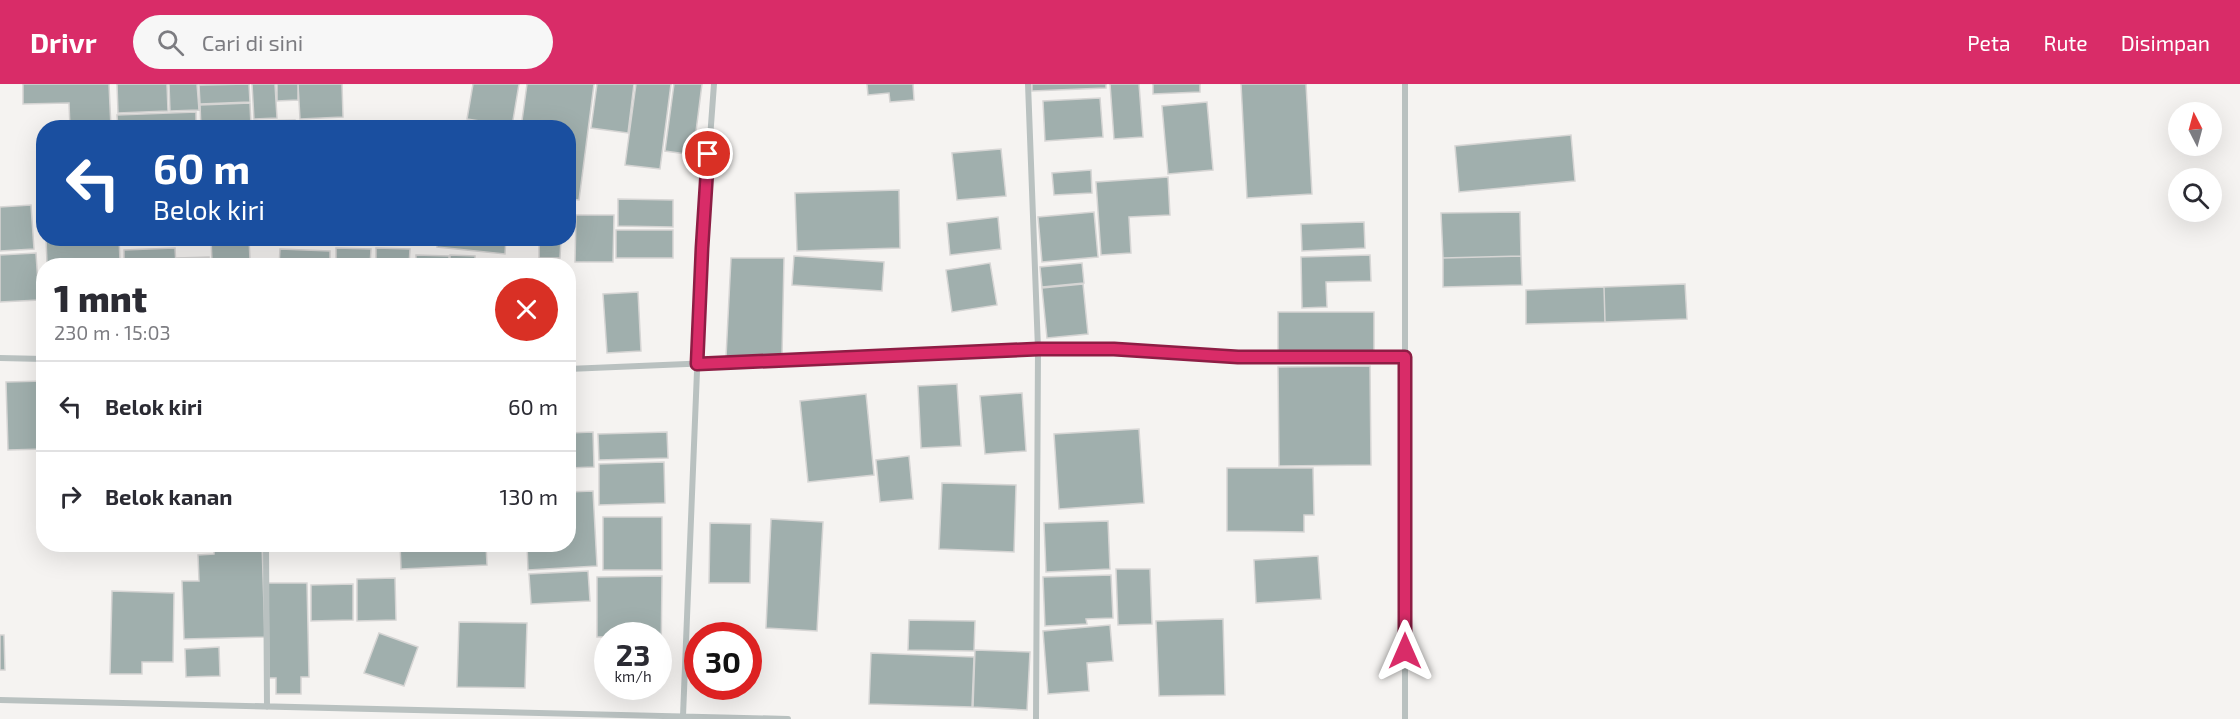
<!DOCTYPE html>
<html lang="id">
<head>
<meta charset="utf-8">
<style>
  :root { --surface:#fff; --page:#f7f7f7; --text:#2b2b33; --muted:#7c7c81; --line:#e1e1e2; --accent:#d92c68 }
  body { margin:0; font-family:"Exo 2",sans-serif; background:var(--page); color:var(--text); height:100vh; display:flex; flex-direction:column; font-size:22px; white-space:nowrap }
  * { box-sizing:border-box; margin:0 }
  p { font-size:20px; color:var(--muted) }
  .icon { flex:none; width:33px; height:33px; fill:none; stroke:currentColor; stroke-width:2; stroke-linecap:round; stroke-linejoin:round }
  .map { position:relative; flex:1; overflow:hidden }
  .side { position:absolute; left:36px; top:174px; width:540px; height:294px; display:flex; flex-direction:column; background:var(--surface); border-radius:24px; box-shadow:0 6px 24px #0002 }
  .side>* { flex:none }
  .top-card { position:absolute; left:36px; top:36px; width:540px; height:126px; border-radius:24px; box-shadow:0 6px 24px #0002; background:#1a4fa0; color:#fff; overflow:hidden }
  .needle { width:39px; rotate:354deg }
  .fabs { position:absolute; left:2168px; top:18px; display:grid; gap:12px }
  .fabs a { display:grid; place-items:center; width:54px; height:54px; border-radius:50%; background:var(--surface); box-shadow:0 6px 24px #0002; font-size:30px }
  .speed { position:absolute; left:594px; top:538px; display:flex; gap:12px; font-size:30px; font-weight:700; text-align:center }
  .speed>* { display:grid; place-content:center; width:78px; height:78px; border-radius:50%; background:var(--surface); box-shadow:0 6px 24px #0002; line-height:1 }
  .speed small { font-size:15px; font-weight:400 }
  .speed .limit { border:9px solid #d22; background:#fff; color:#111 }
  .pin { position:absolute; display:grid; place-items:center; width:51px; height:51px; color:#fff; margin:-26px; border:3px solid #fff; border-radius:50%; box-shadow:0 2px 6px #0007 }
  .me { position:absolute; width:66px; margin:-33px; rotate:0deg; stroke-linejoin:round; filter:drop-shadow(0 0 4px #0008) }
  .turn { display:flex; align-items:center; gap:21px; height:126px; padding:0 18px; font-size:27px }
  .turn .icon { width:78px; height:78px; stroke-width:2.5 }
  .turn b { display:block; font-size:42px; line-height:51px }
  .round { display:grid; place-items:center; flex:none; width:63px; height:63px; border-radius:32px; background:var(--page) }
  .headline { display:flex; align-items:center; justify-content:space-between; height:102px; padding:0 18px }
  h1 { font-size:36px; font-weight:800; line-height:45px }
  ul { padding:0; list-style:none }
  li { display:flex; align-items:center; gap:18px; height:90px; padding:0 18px; border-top:2px solid var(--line) }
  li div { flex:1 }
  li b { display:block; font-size:22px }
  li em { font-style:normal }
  header { display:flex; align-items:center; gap:36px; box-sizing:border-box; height:84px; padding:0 30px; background:var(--accent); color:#fff }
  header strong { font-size:28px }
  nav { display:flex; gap:33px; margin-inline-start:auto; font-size:21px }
  .search { width:420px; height:54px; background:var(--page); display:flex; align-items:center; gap:15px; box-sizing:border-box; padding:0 21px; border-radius:33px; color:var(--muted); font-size:22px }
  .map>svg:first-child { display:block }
</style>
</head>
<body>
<header>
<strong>Drivr</strong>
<div class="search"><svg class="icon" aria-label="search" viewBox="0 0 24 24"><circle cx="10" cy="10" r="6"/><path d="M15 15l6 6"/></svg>Cari di sini</div>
<nav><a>Peta</a><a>Rute</a><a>Disimpan</a></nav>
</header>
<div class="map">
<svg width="2240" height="635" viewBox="0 0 2240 635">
  <rect width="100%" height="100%" fill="#f5f3f1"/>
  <!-- building -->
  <path fill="#a0afad" stroke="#d6d5d4" stroke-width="1.5" d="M23,0H109L111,44H70L69,19L23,20Z
    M117,0H167L168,27L118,29Z
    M169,0H197L199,26L170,27Z
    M249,0L250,18L200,20L199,1Z
    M252,0H275L277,34L254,35Z
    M277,0H298V16L277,17Z
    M298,0H342L343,33L300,35Z
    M473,0H519L512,42L467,35Z
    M527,0H594L579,116L568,115V44H521Z
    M597,0H634L628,49L591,44Z
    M636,0H671L660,85L625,81Z
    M674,0H702L693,71L665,67Z
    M867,0H913L914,16L890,18L889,9L868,11Z
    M1032,0H1106V4L1032,7Z
    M1110,0H1139L1143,53L1114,55Z
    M1153,0H1200V8L1153,10Z
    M1241,0H1306L1312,110L1247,114Z
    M1100,14L1103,53L1045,57L1043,17Z
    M1207,18L1213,86L1168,90L1162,22Z
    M250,19L251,43L201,44L200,21Z
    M196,28V44H118L117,31Z
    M295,36V44H254V37Z
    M1571,51L1575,97L1459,108L1455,62Z
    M1001,65L1006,112L957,116L952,69Z
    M1091,86L1092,109L1054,111L1052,89Z
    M1168,93L1170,131L1129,133L1131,169L1101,171L1096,98Z
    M899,106L900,164L797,167L795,109Z
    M618,115L673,116V143L618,142Z
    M31,121L34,165L0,167V123Z
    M1094,128L1098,173L1042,178L1038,133Z
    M1520,128L1521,172L1443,174L1441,129Z
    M576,131H614L613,178H575Z
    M998,133L1001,165L950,171L947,139Z
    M1364,138L1365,164L1302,167L1301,140Z
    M616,146H673V174H616Z
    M46,154H119L120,177L47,180Z
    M211,154H249L250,176L212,178Z
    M438,154H506L505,170L437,163Z
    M539,154H561L560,174H539Z
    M175,164L176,182H124V166Z
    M336,164L371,165L370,182H336Z
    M376,164L410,165L409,182H376Z
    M280,165L330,167V182H279Z
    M36,169L39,216L0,218V171Z
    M416,171L449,172V182H416Z
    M450,171L475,172V182H450Z
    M1370,171L1371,197L1326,198L1327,223L1302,224L1301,173Z
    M794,172L884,178L882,207L792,201Z
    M1521,172L1522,201L1443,203V174Z
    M209,173V182H178L177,174Z
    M731,174H784L782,272L726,273Z
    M480,175H506V182H479Z
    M990,179L997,221L952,228L946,186Z
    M1082,179L1084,199L1042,203L1040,183Z
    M1083,200L1088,250L1047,254L1042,204Z
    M1685,200L1687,235L1605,238L1604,203Z
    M1604,203L1605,238L1526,240V206Z
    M638,208L641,267L607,269L603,210Z
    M1278,228H1374V269H1278Z
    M1370,282L1371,381L1279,382L1278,283Z
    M44,297V365L8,366L6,298Z
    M957,300L961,362L921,364L918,302Z
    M1022,309L1026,367L985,370L980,312Z
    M866,310L874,391L808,398L800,317Z
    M1139,345L1144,419L1059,425L1054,350Z
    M593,348L594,383L568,384V349Z
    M667,348L668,374L599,376L598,350Z
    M909,372L913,415L880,418L876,376Z
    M664,378L665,419L599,421V380Z
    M1227,384H1313L1314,431H1304V448L1227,447Z
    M942,399L1016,401L1014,468L939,465Z
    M593,407L597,482L528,486L527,460H568V408Z
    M603,433H662V486H603Z
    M771,435L823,438L817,547L766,544Z
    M1108,437L1110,485L1046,488L1044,439Z
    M710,439L751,440L750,499H709Z
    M214,460H262L265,553L184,555L182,497H199L198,471L214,470Z
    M400,460H486L487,481L401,485Z
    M1318,472L1321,515L1256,519L1254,476Z
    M1116,485H1150L1152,540L1118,541Z
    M588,487L590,517L531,520L529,490Z
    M1111,491L1113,534L1086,535L1087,540L1045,542L1043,493Z
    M662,492L661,579H658V552L597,553V493Z
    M395,494L396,536L357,537V495Z
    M268,499H307L309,593H301V610H276V594H269Z
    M353,500V536L311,537V501Z
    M112,507L174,509L173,578H142V590H110Z
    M1223,535L1225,611L1159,612L1156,537Z
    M909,536L975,537L974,567L908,566Z
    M459,538L527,539L525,604L457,603Z
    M1110,541L1113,577L1087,579L1089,607L1048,610L1043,547Z
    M379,549L418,563L404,602L364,589Z
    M0,551H4L5,586H0Z
    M219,563L220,592L186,593L185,565Z
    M975,566L1030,568L1027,626L973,623Z
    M871,569L974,573L972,623L869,620Z"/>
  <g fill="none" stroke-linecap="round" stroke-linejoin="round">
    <!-- street -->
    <path stroke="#b9c1c0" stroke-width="6" d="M1028,0L1038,265L1036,635
      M1405,0V635
      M0,274L44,275
      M568,285L1038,265H1114L1238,274L1405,273
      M266,460L267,623
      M0,616L788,635
      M683,632L702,164L714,0"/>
  </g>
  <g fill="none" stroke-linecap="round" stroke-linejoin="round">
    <defs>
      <path id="route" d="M708,70L702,164L697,280L1038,265H1114L1238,273H1405V567"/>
    </defs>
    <!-- route casing -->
    <use href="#route" stroke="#8d1d44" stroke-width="15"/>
    <!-- route -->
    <use href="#route" stroke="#d92c68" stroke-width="10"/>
  </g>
</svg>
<div class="fabs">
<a><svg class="needle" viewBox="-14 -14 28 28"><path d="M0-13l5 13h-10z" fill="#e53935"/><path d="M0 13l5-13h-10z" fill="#7c7c81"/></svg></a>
<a><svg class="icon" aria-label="search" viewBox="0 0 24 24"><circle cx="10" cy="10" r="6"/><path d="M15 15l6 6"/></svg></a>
</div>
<div class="speed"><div>23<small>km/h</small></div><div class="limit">30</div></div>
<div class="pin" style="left:708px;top:70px;background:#d93025"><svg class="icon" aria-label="arrive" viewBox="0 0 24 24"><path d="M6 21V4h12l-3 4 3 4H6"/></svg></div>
<svg class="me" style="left:1405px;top:567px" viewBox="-20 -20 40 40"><path d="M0-17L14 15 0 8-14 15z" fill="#d92c68" stroke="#fff" stroke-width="4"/></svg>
<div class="top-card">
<div class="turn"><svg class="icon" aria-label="left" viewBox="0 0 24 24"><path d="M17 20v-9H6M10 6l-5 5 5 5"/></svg><div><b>60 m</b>Belok kiri</div></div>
</div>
<section class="side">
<div class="headline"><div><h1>1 mnt</h1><p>230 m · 15:03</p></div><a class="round" style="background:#d93025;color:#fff"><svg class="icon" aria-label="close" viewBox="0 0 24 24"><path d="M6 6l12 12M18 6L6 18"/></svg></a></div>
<ul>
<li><svg class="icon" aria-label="left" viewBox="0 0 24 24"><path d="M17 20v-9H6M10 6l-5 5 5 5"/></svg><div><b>Belok kiri</b></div><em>60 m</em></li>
<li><svg class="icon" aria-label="right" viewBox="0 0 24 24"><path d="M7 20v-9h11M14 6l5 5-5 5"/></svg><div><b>Belok kanan</b></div><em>130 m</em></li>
</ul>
</section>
</div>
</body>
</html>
